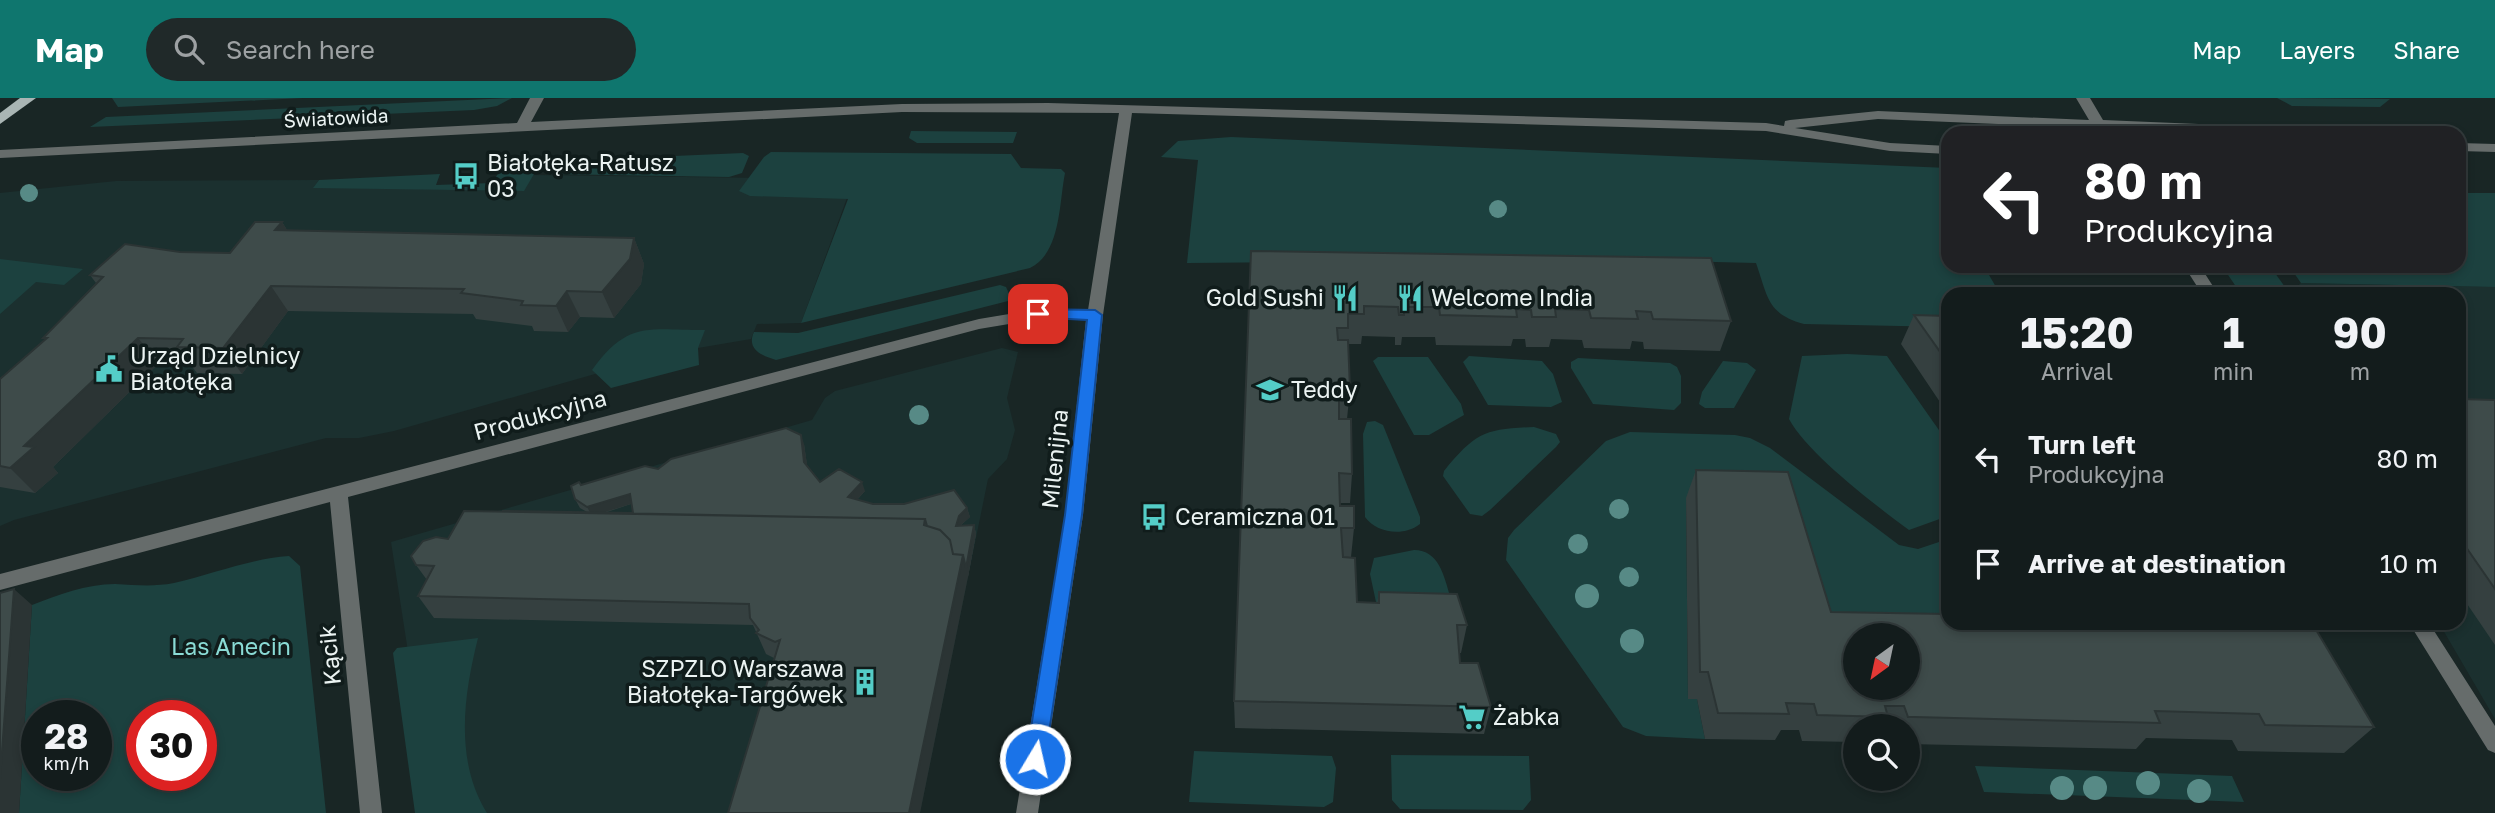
<!DOCTYPE html>
<html lang="en">
<head>
<meta charset="utf-8">
<style>
  :root { --surface:#131c1c; --page:#202929; --text:#f1f3f6; --muted:#9da1a3; --line:#323a3b; --accent:#0f766e }
  body { margin:0; font-family:"Golos Text",sans-serif; background:var(--page); color:var(--text); height:100vh; display:flex; flex-direction:column; font-size:26px; white-space:nowrap }
  * { box-sizing:border-box; margin:0 }
  p { font-size:23px; color:var(--muted) }
  .icon { flex:none; width:38px; height:38px; fill:none; stroke:currentColor; stroke-width:2; stroke-linecap:round; stroke-linejoin:round }
  .map { position:relative; flex:1; overflow:hidden }
  .details { position:absolute; left:1941px; top:189px; width:525px; height:343px; display:flex; flex-direction:column; background:var(--surface); border-radius:21px; box-shadow:0 4px 10px #0003,0 0 0 2px var(--line) }
  .details>* { flex:none }
  .guide { position:absolute; left:1941px; top:28px; width:525px; height:147px; border-radius:21px; box-shadow:0 4px 10px #0003,0 0 0 2px var(--line); background:#202124; color:#fff; overflow:hidden }
  .needle { width:46px; rotate:213deg }
  .controls { position:absolute; left:1843px; top:525px; display:grid; gap:14px }
  .controls a { display:grid; place-items:center; width:77px; height:77px; border-radius:50%; background:var(--surface); box-shadow:0 4px 10px #0003,0 0 0 2px var(--line); font-size:35px }
  .speed { position:absolute; left:21px; top:602px; display:flex; gap:14px; font-size:35px; font-weight:700; text-align:center }
  .speed>* { display:grid; place-content:center; width:91px; height:91px; border-radius:50%; background:var(--surface); box-shadow:0 4px 10px #0003,0 0 0 2px var(--line); line-height:1 }
  .speed small { font-size:18px; font-weight:400 }
  .speed .limit { border:10px solid #d22; background:#fff; color:#111 }
  .pin { position:absolute; display:grid; place-items:center; width:60px; height:60px; color:#fff; margin:-30px; border-radius:14px; box-shadow:0 4px 10px #0006 }
  .me { position:absolute; width:77px; margin:-38px; rotate:9deg; stroke-linejoin:round; filter:drop-shadow(0 0 5px #0008) }
  .turn { display:flex; align-items:center; gap:24px; height:147px; padding:0 28px; font-size:32px }
  .turn .icon { width:91px; height:91px; stroke-width:2.5 }
  .turn b { display:block; font-size:49px; line-height:60px }
  .eta { display:flex; justify-content:space-evenly; align-items:center; height:119px; text-align:center }
  .eta b { font-size:42px; font-weight:700; line-height:49px }
  ul { padding:0; list-style:none }
  li { display:flex; align-items:center; gap:21px; height:105px; padding:0 28px }
  li div { flex:1 }
  li b { display:block; font-size:26px }
  li em { font-style:normal }
  header { display:flex; align-items:center; gap:42px; box-sizing:border-box; height:98px; padding:0 35px; background:var(--accent); color:#fff }
  header strong { font-size:33px }
  nav { display:flex; gap:38px; margin-inline-start:auto; font-size:24px }
  .search { width:490px; height:63px; background:var(--page); display:flex; align-items:center; gap:18px; box-sizing:border-box; padding:0 24px; border-radius:38px; color:var(--muted); font-size:26px }
  .map>svg:first-child { display:block }
</style>
</head>
<body>
<header>
<strong>Map</strong>
<div class="search"><svg class="icon" aria-label="search" viewBox="0 0 24 24"><circle cx="10" cy="10" r="6"/><path d="M15 15l6 6"/></svg>Search here</div>
<nav><a>Map</a><a>Layers</a><a>Share</a></nav>
</header>
<div class="map">
<svg width="2495" height="715" viewBox="0 0 2495 715">
  <rect width="100%" height="100%" fill="#192625"/>
  <!-- built -->
  <path fill="#1b302f" d="M533,77L854,81L801,225L757,226L751,241L698,250L595,276L394,333L359,340H326L14,422L0,428V95L116,83L319,82L314,89L523,93Z
    M2301,185L2495,189V621L2439,525H2459V196H2289Z
    M1002,250L1018,254L1007,300L1015,332L1007,361L988,381L920,715H433L391,444L812,322L825,300L835,293Z"/>
  <!-- green -->
  <path fill="#1c413f" fill-rule="evenodd" d="M112,0H303L118,9Z
    M512,0L497,8L474,12L90,29L106,19Z
    M2277,0L2390,1L2380,9L2292,8Z
    M911,33L1017,34L1013,45H917L909,40Z
    M1231,39L1948,70V168H2142L2146,173L1985,170L2000,196H1948V229L1804,226C1767,216 1768,199 1756,165L1593,161L1187,165L1198,62L1161,59L1178,43Z
    M771,54L1011,56L1021,70L1061,71L1065,75C1059,105 1061,155 1030,170L801,225L848,101L750,98L739,93L764,59Z
    M743,55L749,58L742,75L729,79L549,76L552,70L628,60Z
    M537,71L524,93L313,90L319,82L440,76L436,87L492,85L499,74Z
    M2459,95H2495V189L2301,185L2289,168H2459Z
    M0,161L83,171L64,187L36,184L0,216Z
    M2222,168H2270L2290,196H2241Z
    M1000,187L1006,189L1012,202L776,262C762,258 746,251 754,234L798,235Z
    M705,232L698,250L699,267L611,290L592,272C628,222 648,232 705,232Z
    M1847,256L1887,258L1948,345V418L1909,432C1875,407 1808,356 1789,321L1802,258Z
    M1469,258L1542,263L1553,276L1562,304L1551,309L1488,307L1463,264Z
    M1378,259H1428L1461,306L1464,317L1429,337H1414L1373,263Z
    M1578,260L1670,265L1677,269L1681,278V305L1674,312L1593,306L1571,270V264Z
    M1723,263L1747,265L1756,272L1734,310H1705L1699,306L1702,294Z
    M1375,323L1383,327L1420,419V426C1404,439 1376,435 1365,419L1363,336L1367,324Z
    M1534,329L1556,336L1560,344L1556,349L1490,412L1482,418L1470,416L1443,378L1444,373C1476,334 1485,331 1534,329Z
    M1630,334L1735,337L1750,340L1770,350L1899,447L1918,451L1948,441V525L1908,537H1855L1686,400L1688,600L1697,601L1705,641L1646,638L1623,629L1506,462L1508,440L1514,432L1606,343Z
    M1414,452C1439,452 1444,478 1450,498L1383,507L1376,504L1370,476L1374,460Z
    M289,458L300,468L326,715H19L32,507C58,497 86,486 115,486C136,487 153,489 174,485C213,476 249,461 289,458ZM37,618H96V677H37ZM142,618H201V677H142Z
    M478,540C464,596 454,662 487,715H415L393,555L397,550Z
    M1194,653L1332,658L1336,670L1333,704L1324,709L1189,704Z
    M1391,657L1529,658L1531,702L1523,712L1400,711L1392,702Z
    M1975,668L2232,678L2244,704L1984,694Z"/>
  <g fill="none" stroke-linecap="round" stroke-linejoin="round">
    <!-- minor -->
    <path fill="#666c6b" fill-rule="evenodd" d="M530,0H544L531,24L902,6L1048,5L1766,25L1784,28L1785,23L1790,22L1878,13L2089,22L2076,0H2090L2103,22L2318,31L2325,35H2217L2108,31L2101,34L2094,30L1878,21L1795,30L1890,45L1948,48V56L1890,53L1766,33L1132,15L1103,217L1083,417L1038,715H1016L1065,417L1086,222L1038,221L979,231L348,399L382,715H360L330,404L0,492V476L979,221L1038,211L1088,212L1119,15L902,14L0,60V52L517,25Z
      M2459,45L2495,46V54L2459,53Z
      M2184,168H2200L2218,196H2202Z
      M2409,525H2429L2495,628V655L2488,652Z"/>
    <!-- major -->
    <path fill="#a9b5b4" fill-rule="evenodd" d="M20,0H36L0,26V15Z"/>
  </g>
  <!-- trees -->
  <g fill="#578a86">
    <circle cx="29" cy="95" r="9"/>
    <circle cx="1498" cy="111" r="9"/>
    <circle cx="919" cy="317" r="10"/>
    <circle cx="1619" cy="411" r="10"/>
    <circle cx="1578" cy="446" r="10"/>
    <circle cx="1629" cy="479" r="10"/>
    <circle cx="1587" cy="498" r="12"/>
    <circle cx="1632" cy="543" r="12"/>
    <circle cx="2148" cy="685" r="12"/>
    <circle cx="2062" cy="690" r="12"/>
    <circle cx="2095" cy="690" r="12"/>
    <circle cx="2199" cy="693" r="12"/>
  </g>
  <!-- wall -->
  <path fill="#354040" fill-rule="evenodd" d="M282,124L287,132L634,140L644,166L641,186L614,220L580,219L568,234L534,233L532,228L476,221L473,216L288,213L242,276L197,275L190,266L159,265L53,369L58,375L35,395L0,389V281L45,242L43,240L96,185L90,177L230,155Z
    M1251,153L1731,223L1720,253L1644,251L1643,244L1632,243L1630,251L1584,250L1582,242L1551,241L1549,249H1526L1525,241H1513L1511,248L1436,247L1435,239H1402L1401,247H1395V239L1362,238L1361,246H1348L1350,291L1347,321L1339,320L1352,376L1350,405H1340V408L1354,430L1351,459L1357,504L1377,505L1379,494L1467,527L1461,555H1459L1460,565L1491,609L1484,636L1235,630L1234,603Z
    M1914,217L1948,218V316L1901,246Z
    M2459,301L2495,302V547L2459,494Z
    M804,346L807,367L820,384L865,393L857,402L873,406L967,410L970,419L960,428L974,427L976,436L968,479L774,560L766,556L753,527L434,520L418,498L427,482L416,467L448,441L587,414L580,410L575,401L581,387L658,371ZM631,406L633,415H604Z
    M1696,372L1831,514L2374,629L2344,655L2238,653L2232,642L2146,640L2136,651L1908,646V628H1855V644L1802,643L1799,632H1781L1775,642L1705,641L1697,601H1688L1686,400Z"/>
  <!-- shaded-wall -->
  <path fill="#2b3434" d="M282,124L298,150L275,132Z
    M634,140L644,166L641,186L614,220L602,194Z
    M271,188L288,213L242,276L223,250Z
    M567,193L580,219L568,234L556,208Z
    M138,240L159,265L53,369L58,375L35,395L10,370L24,348Z
    M801,337L804,346L808,373L804,364Z
    M862,384L865,393L851,408L848,399Z
    M630,396L634,405L592,418L587,409Z
    M967,410L970,419L961,427L958,437L956,428L959,418Z
    M974,427L976,436L968,479L920,715H909L963,457Z
    M14,491L32,507L19,715H0V681Z"/>
  <!-- building -->
  <path fill="#3e4b4a" stroke="#2b3434" stroke-width="2" fill-rule="evenodd" d="M255,124H282L275,132L634,140L630,161L602,194L567,193L556,208L521,207L523,203L461,195L464,191L271,188L223,250L177,249L183,241L138,240L24,348L34,349L10,370L0,368V281L47,240H43L103,179L90,177L125,146L180,154L230,155Z
    M1251,153L1711,160L1731,223L1653,221L1651,214L1636,213L1638,221L1591,220L1589,212L1555,211L1556,219H1532L1531,212L1516,211L1517,219L1440,217L1439,209H1404V217H1399L1398,209L1364,208V216H1348V230H1337L1338,242H1348L1350,291H1339V321H1351L1352,376L1339,375L1340,408H1354V430H1341L1343,459L1355,460L1357,504L1379,505V494L1457,496L1467,527H1457L1460,565H1478L1491,609L1234,603Z
    M1914,217L1948,218V265Z
    M2459,301L2495,302V491L2459,439Z
    M786,330L801,337L804,364L820,384L839,371L862,384L848,399L873,406H904L954,392L967,410L959,418L956,428L974,427L966,470L963,457L953,456L950,442L940,432L927,428L925,421L502,413L633,415L630,396L587,409L575,401L571,388L579,384L581,387L645,368L658,371L671,361Z
    M1696,372L1788,374L1831,514L1948,516V525H2312L2374,629L2265,627L2259,616L2155,613L2160,625L1914,619H1908L1904,608H1885L1888,619L1817,617L1814,606L1786,605L1789,616L1718,615L1708,574H1700ZM1855,537H1908V590H1855Z
    M464,413L925,421L924,427L940,432L950,442L953,456L963,457L909,715H728L780,542L775,544L756,535L759,532L750,520L749,506L418,498L434,468L416,467L411,458L423,443L436,439L448,441Z
    M14,491L0,681V495Z"/>
  <!-- route -->
  <path fill="#1a73e8" stroke="#114b97" stroke-width="2" d="M1038,211L1095,212L1102,217L1082,417L1045,661L1042,667L1035,669L1028,667L1026,661L1065,417L1087,222L1032,219L1030,216Z"/>
  <!-- icons -->
  <defs>
    <symbol id="bus-bare" viewBox="-9 -9 18 18"><path d="M-5-6H5V4H4V6H2V4H-2V6H-4V4H-5ZM-3.5-4V0h7V-4ZM-3.5 1.2v1.5H-2V1.2ZM2 1.2v1.5H3.5V1.2Z" fill="#54cdc7" stroke="#101c1b" stroke-width="2.5" paint-order="stroke"/></symbol>
    <symbol id="restaurant-bare" viewBox="-9 -9 18 18"><path d="M-5-6h1v4h1v-4h1v4h1v-4h1v5L-1.5 .5V6h-2V.5L-5-1ZM5-6V6H3V1.5H1.5Q1.5-4 5-6Z" fill="#54cdc7" stroke="#101c1b" stroke-width="2.5" paint-order="stroke"/></symbol>
    <symbol id="civic-bare" viewBox="-9 -9 18 18"><path d="M-.6-6.5H3V-4.5H.6V-3L4-1V1h2V6H-6V1h2V-1L-.6-3ZM-1.2 2.5V6h2.4V2.5Z" fill="#54cdc7" stroke="#101c1b" stroke-width="2.5" paint-order="stroke"/></symbol>
    <symbol id="school-bare" viewBox="-9 -9 18 18"><path d="M0-5L7-2L0 1L-7-2ZM-4 1L0 2.5L4 1V4Q0 6-4 4Z" fill="#54cdc7" stroke="#101c1b" stroke-width="2.5" paint-order="stroke"/></symbol>
    <symbol id="building-bare" viewBox="-9 -9 18 18"><path d="M-4-6H4V6H1V3H-1V6H-4ZM-2.5-4.3h1.7v1.8h-1.7ZM.8-4.3h1.7v1.8H.8ZM-2.5-1h1.7V.8h-1.7ZM.8-1h1.7V.8H.8Z" fill="#54cdc7" stroke="#101c1b" stroke-width="2.5" paint-order="stroke"/></symbol>
    <symbol id="supermarket-bare" viewBox="-9 -9 18 18"><path d="M-6-5.5h2.5l.6 2H6L4.5 2H-2.5L-4.4-4H-6ZM-1.5 3.2a1.3 1.3 0 1 0 .1 0ZM3 3.2a1.3 1.3 0 1 0 .1 0Z" fill="#54cdc7" stroke="#101c1b" stroke-width="2.5" paint-order="stroke"/></symbol>
  </defs>
  <g fill-rule="evenodd">
    <use href="#bus-bare" x="447" y="59" width="38" height="38"/>
    <use href="#restaurant-bare" x="1326" y="181" width="38" height="38"/>
    <use href="#restaurant-bare" x="1391" y="181" width="38" height="38"/>
    <use href="#civic-bare" x="90" y="252" width="38" height="38"/>
    <use href="#school-bare" x="1251" y="273" width="38" height="38"/>
    <use href="#bus-bare" x="1135" y="400" width="38" height="38"/>
    <use href="#building-bare" x="846" y="565" width="38" height="38"/>
    <use href="#supermarket-bare" x="1453" y="600" width="38" height="38"/>
  </g>
  <g text-anchor="middle" stroke-width="7" stroke-linejoin="round" paint-order="stroke">
    <!-- far-street labels -->
    <g font-size="19" fill="#ebf3f2" stroke="#101c1b">
      <text transform="translate(336 20) rotate(-3)" y="7">Światowida</text>
    </g>
    <!-- poi labels -->
    <g font-size="23" fill="#ebf3f2" stroke="#101c1b" text-anchor="start">
      <text x="487" y="73">Białołęka-Ratusz<tspan x="487" dy="26">03</tspan></text>
      <text x="1324" y="208" text-anchor="end">Gold Sushi</text>
      <text x="1431" y="208">Welcome India</text>
      <text x="130" y="266">Urząd Dzielnicy<tspan x="130" dy="26">Białołęka</tspan></text>
      <text x="1291" y="300">Teddy</text>
      <text x="1175" y="427">Ceramiczna 01</text>
      <text x="844" y="579" text-anchor="end">SZPZLO Warszawa<tspan x="844" dy="26">Białołęka-Targówek</tspan></text>
      <text x="1493" y="627">Żabka</text>
    </g>
    <!-- street labels -->
    <g font-size="23" fill="#ebf3f2" stroke="#101c1b">
      <text transform="translate(540 317) rotate(-15)" y="8">Produkcyjna</text>
      <text transform="translate(1055 361) rotate(-84)" y="8">Milenijna</text>
      <text transform="translate(330 557) rotate(-96)" y="8">Kącik</text>
    </g>
    <!-- park labels -->
    <g font-size="23" fill="#8adbd5" stroke="#101c1b">
      <text x="231" y="557">Las Anecin</text>
    </g>
  </g>
</svg>
<div class="controls">
<a><svg class="needle" viewBox="-14 -14 28 28"><path d="M0-13l5 13h-10z" fill="#e53935"/><path d="M0 13l5-13h-10z" fill="#9da1a3"/></svg></a>
<a><svg class="icon" aria-label="search" viewBox="0 0 24 24"><circle cx="10" cy="10" r="6"/><path d="M15 15l6 6"/></svg></a>
</div>
<div class="speed"><div>28<small>km/h</small></div><div class="limit">30</div></div>
<div class="pin" style="left:1038px;top:216px;background:#d93025"><svg class="icon" aria-label="arrive" viewBox="0 0 24 24"><path d="M6 21V4h12l-3 4 3 4H6"/></svg></div>
<svg class="me" style="left:1035px;top:661px" viewBox="-20 -20 40 40"><circle r="17" fill="#1a73e8" stroke="#fff" stroke-width="3"/><path d="M0-11L8 9 0 5-8 9z" fill="#fff"/></svg>
<div class="guide">
<div class="turn"><svg class="icon" aria-label="left" viewBox="0 0 24 24"><path d="M17 20v-9H6M10 6l-5 5 5 5"/></svg><div><b>80 m</b>Produkcyjna</div></div>
</div>
<section class="details">
<div class="eta">
<div><b>15:20</b><p>Arrival</p></div>
<div><b>1</b><p>min</p></div>
<div><b>90</b><p>m</p></div>
</div>
<ul>
<li><svg class="icon" aria-label="left" viewBox="0 0 24 24"><path d="M17 20v-9H6M10 6l-5 5 5 5"/></svg><div><b>Turn left</b><p>Produkcyjna</p></div><em>80 m</em></li>
<li><svg class="icon" aria-label="arrive" viewBox="0 0 24 24"><path d="M6 21V4h12l-3 4 3 4H6"/></svg><div><b>Arrive at destination</b></div><em>10 m</em></li>
</ul>
</section>
</div>
</body>
</html>
